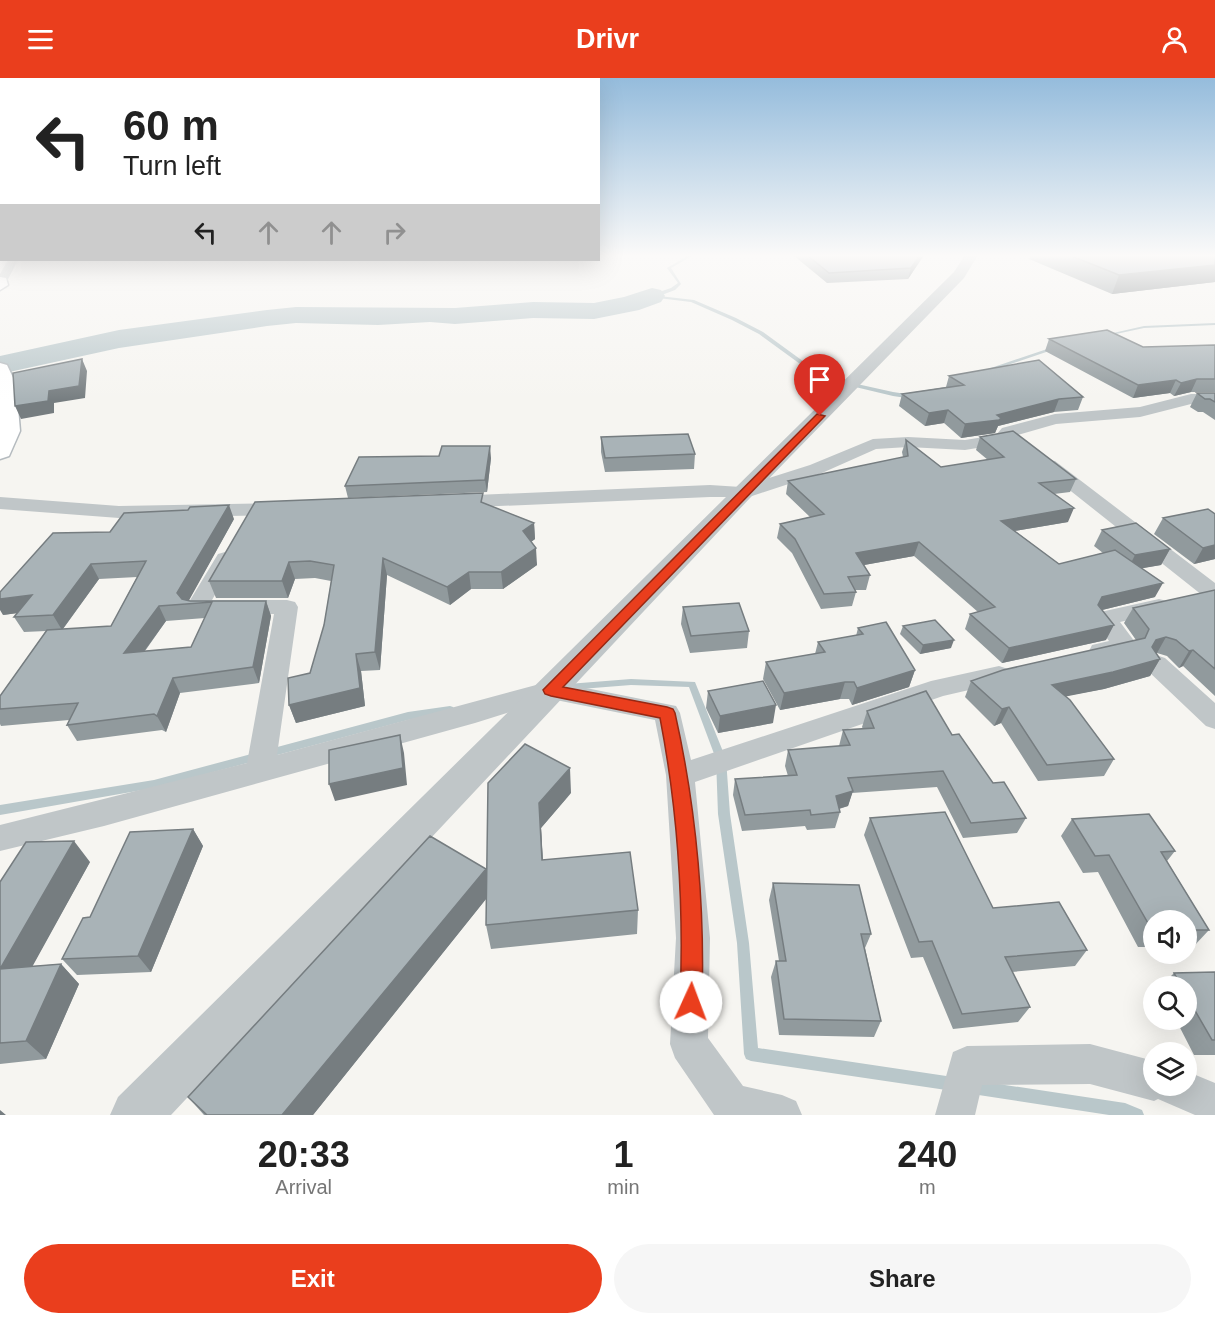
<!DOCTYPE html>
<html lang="en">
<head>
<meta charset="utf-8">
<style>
  :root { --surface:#fff; --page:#f6f6f6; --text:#222; --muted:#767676; --accent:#ea3e1d }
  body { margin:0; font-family:Helvetica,sans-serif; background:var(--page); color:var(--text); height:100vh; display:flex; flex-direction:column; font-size:22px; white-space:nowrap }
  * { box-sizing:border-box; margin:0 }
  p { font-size:20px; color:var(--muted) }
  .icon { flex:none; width:33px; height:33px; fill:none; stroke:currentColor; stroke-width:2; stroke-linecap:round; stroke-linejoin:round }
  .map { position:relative; height:1037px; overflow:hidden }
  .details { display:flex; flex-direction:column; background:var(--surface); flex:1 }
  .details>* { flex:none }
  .guide { position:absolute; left:0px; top:0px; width:600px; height:183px; box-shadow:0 6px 24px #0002; background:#fff; color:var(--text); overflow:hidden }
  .tools { position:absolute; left:1143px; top:832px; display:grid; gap:12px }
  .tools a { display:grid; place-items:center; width:54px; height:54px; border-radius:50%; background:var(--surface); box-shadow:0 6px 24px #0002; font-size:30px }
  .pin { position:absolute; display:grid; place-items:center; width:51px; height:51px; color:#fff; margin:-62px -26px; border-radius:50% 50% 50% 0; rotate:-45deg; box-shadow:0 0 6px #0007 }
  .pin .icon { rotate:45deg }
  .me { position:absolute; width:66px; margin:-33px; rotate:2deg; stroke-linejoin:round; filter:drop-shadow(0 0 4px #0008) }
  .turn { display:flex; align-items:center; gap:21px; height:126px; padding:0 24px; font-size:27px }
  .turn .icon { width:78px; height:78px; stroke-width:2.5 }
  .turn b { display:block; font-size:42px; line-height:51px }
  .lanes { display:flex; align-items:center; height:57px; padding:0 24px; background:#0003; justify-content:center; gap:30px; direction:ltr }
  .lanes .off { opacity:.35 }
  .eta { display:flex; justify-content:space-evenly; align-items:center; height:102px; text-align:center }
  .eta b { font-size:36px; font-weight:700; line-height:42px }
  .primary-button { display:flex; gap:12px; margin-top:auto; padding:12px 24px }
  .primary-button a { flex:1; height:69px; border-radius:36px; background:var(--accent); color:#fff; font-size:24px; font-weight:700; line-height:69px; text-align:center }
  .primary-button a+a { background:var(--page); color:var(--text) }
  header { display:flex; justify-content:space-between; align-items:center; height:78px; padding:0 24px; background:var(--accent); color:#fff; font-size:27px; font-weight:700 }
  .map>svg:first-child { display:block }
</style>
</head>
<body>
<header><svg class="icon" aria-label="menu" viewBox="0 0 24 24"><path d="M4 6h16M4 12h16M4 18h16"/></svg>Drivr<svg class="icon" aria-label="person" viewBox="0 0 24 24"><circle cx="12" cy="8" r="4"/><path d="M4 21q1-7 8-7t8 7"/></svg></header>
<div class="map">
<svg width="1215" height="1037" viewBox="0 0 1215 1037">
  <rect width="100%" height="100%" fill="#f6f5f1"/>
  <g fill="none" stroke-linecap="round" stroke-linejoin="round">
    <!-- stream -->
    <path fill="#b9c7ca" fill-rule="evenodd" d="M689,177H694L671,190L681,206L675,212L659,218L694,222L736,240L763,254L811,289L830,300L893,314L913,317L916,319L913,321L893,318L826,302L807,291L759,256L732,242L691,224L650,219V217L671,210L678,205L667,190Z
      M1215,245V247L1144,250L1102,259L1100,258L1144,248Z
      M1053,269L1058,270L990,293L985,292Z
      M631,601L695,604L726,681L730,736L749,865L758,970L953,999L958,1001L960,1006L958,1011L953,1013L751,983L746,981L744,976L737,865L718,736L716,681L689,609L631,607L568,612L565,611L563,609L565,607L568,606Z
      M450,628L453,629L455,632L453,635L408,642L154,710L0,737V727L154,702L408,634Z
      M972,1002L1125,1025L1142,1032L1144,1037H1109L972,1016L967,1014L965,1009L967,1004Z"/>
    <!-- river -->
    <path fill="#b9c7ca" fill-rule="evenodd" d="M652,210L661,212L665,218L661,224L639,232L594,241L533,240L455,246L430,244L378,247L296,245L267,248L119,270L0,296V278L119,252L267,232L296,229L455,230L533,224L594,225L624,219Z"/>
    <defs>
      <path id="secondary" d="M0,199L6,200L8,207L0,212Z
        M0,285L7,287L16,306L20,353L9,378L0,381Z"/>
    </defs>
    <!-- secondary casing -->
    <use href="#secondary" stroke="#b5bbbf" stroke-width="3"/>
    <!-- minor -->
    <path fill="#c0c6c8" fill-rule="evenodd" d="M8,182H18L5,207L0,208V196Z
      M1191,316H1215V326H1191L1140,339L1056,346L1014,358L1007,365L965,372L908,369L876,371L822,395L749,419H710L453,430L446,428L443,424L446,420L453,418L710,407L741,409L810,387L873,361L908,359L965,362L996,357L1002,350L1055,336L1140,329Z
      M1049,382L1055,383L1215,505V523L1207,521L1043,391L1040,387L1043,383Z
      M0,419L119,428L279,425L286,427L289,431L286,435L279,437L119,440L0,431Z
      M225,474L232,476L236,480L212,522H287L295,524L298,529L277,677L551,603L676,628L680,635L691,682L931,603L999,588L1008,591L1012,597L1008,603L943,618L695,704L710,860L708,960L743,1008L782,1017L796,1023L802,1037H714L675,980L670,966L676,860L666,697L655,642L551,621L475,645L104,748L0,773V747L247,685L274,536H197L189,534L186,529L218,476Z
      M1159,521L1167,523L1170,528L1167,533L1120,544L1138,568L1135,574L1101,581L1092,579L1089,573L1092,567L1109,563L1092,540L1096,535Z
      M1156,577L1165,580L1215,625V651L1206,648L1147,592L1144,586L1147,580Z
      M1090,966L1154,983V1008H1186V993L1215,1005V1037H1195L1158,1021L1154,1023L1090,1006L982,1007L975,1037H935L953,974L967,968Z"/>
    <!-- tertiary -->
    <path fill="#c0c6c8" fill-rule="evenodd" d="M965,177H978L964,200L750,420L171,1037H110L118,1019L954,194Z"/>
    <!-- secondary -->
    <use href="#secondary" fill="#fff" fill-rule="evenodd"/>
  </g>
  <!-- wall -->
  <path fill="#919a9d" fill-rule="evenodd" d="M793,177H924L908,201L827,205Z
    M1031,177H1215V204L1112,216L1029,181Z
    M1049,261L1143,269L1215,267V314H1191L1174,318L1170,315L1133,320L1045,273Z
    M949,298L1083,319L1078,332L1054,334L998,348L995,355L961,360L944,345L925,348L899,328L902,316L946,309Z
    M1197,315H1215V342L1203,334H1198L1190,329Z
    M601,359L695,376L694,391L605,394L601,374Z
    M980,359L1076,401L1070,414L1054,416L1068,444L1015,453L1059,486L1103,475L1094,468L1102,452L1170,471L1161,487L1142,490L1155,519L1102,532L1106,562L1002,585L965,551L970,536L978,534L914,478L864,487L870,497L866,512H855L856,514L852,528L821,531L792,475L777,460L780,446L810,439L786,416L788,403L903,379L902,374L906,362L941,389L988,382L976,372Z
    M439,378L491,380L487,414L348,420L345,408Z
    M484,425L534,445L535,461L531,464L537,487L503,511H471L450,527L387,497L380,592L361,593L365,628L296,645L289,627L310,595L324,547L331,503L315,500L295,501L288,520H216L209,503Z
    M1215,436V481L1194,486L1154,456L1163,440Z
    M234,441L188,523H266L271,538L259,605L180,615L166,654L162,652L77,663L67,647L69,642L1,648L0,646V618L46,553L24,554L14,539L17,535L3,537L110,454ZM137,499L111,548L63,551L99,501ZM205,540L191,569L145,573L166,543Z
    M1215,512V618L1183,588L1179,590L1167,578L1157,575H1156L1160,581L1150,598L1104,611L1065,618L1114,681L1104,698L1038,703L1001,645L994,648L965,619L971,603L1136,562L1124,545L1133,530Z
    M683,529L749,553L747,570L690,575L681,546Z
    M903,548L951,570L920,576L900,556Z
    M858,550L915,592L909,609L852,627L849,621H840L780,632L763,601L766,584L815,576L818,564L856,558Z
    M708,613L773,645L718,655L706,630Z
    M867,633L952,657L993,705L1026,740L1017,755L963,760L937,709L852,715L848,728L839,731L840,734L835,750L807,752L805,748L742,753L733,717L735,701L788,698L785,688L788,672L839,668L843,652L863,651L862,649Z
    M571,715L541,750L543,782L638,832L637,856L491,871L486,847V821L313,1037H204L188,1019L486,791L487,796Z
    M870,740L993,830L1087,872L1075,888L1012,894L1030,929L1018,944L953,951L923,879L911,880L864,757Z
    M1072,741L1175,773L1167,783L1209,852L1194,868H1186V843H1154V869H1138L1098,794L1083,795L1061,758Z
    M193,751L203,768L151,894L77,897L62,881Z
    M90,784L32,888L61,886L79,906L46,981L0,986V804Z
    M773,805L871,856L865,870L881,943L874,959L779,957L771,899L776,883H779L769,822Z
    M1215,894V977H1194L1176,942H1186V909H1160L1174,895Z"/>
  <!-- shaded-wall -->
  <path fill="#767d80" d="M920,177H924L908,201L911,190Z
    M1215,187V204L1112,216L1119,197Z
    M82,281L87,293L85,320L54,325V335L21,341L15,328L49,313Z
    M1197,301L1191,314L1174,318L1181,305Z
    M1176,302L1170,315L1133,320L1138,307Z
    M1059,321L1054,334L998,348L995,355L961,360L965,346L997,337Z
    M948,332L944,345L925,348L929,335Z
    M490,368L491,380L487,414L485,402Z
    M229,427L234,441L187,526H182L177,515Z
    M1074,430L1068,444L996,456L1001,443Z
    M534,445L535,461L524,469L523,453Z
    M919,464L914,478L853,489L856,475Z
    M1215,467V481L1194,486L1203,470Z
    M536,470L537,487L503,511L501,494Z
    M1170,471L1161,487L1127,493L1135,477Z
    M383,480L387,497L380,592L375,574Z
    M289,484L295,501L288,520L282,503Z
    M91,486L99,501L62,552L53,537Z
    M469,494L471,511L450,527L447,509Z
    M1163,505L1155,519L1094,534L1102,519Z
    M32,517L41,532L3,537L0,532V521Z
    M266,523L271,538L259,605L253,589Z
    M159,528L166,543L132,590L124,575Z
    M1114,547L1106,562L1002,585L1009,570Z
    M1166,559L1157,575L1146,578L1156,562Z
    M954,562L951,570L920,576L923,567Z
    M1193,572L1183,588L1179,590L1189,573Z
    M356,576L361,593L365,628L296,645L289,627Z
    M1160,581L1150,598L1104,611L1043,623L1052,607Z
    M915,592L909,609L852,627L857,610Z
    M173,600L180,615L166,654L157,638Z
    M845,604L840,621L780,632L784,615Z
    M776,627L773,645L718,655L720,638Z
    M1009,629L1001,645L994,648L1002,631Z
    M400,657L404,675L407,707L335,723L329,706Z
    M570,690L571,715L541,750L544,807L542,782L539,725Z
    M853,713L848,728L831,733L836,718Z
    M193,751L203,768L151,894L138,878Z
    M74,763L90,784L20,911L0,891Z
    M486,791L490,816L313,1037H282Z
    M61,886L79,906L46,981L26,963Z
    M0,1032L6,1037H0Z"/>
  <!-- building -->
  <path fill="#a9b3b7" stroke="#767d80" stroke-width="1.5" fill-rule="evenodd" d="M807,177H920L911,190L829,195Z
    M1069,177H1215V187L1119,197Z
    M1107,252L1143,269L1215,267V301H1197L1181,305L1176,302L1138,307L1049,261Z
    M82,281L79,308L49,313L48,323L15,328L13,295Z
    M1039,282L1083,319L1059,321L997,337L1001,340L999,342L965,346L948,332L929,335L902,316L964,307L949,298Z
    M1197,315H1215V324L1210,321H1205Z
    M1013,353L1076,401L1039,405L1074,430L1001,443L1059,486L1115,472L1163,505L1102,519L1098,527L1114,547L1009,570L970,536L995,529L919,464L856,475L870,497L848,499L856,514L824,516L795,461L780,446L824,436L788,403L908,378L906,362L941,389L1004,379L980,359Z
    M688,356L695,376L605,380L601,359Z
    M442,368H490L485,402L345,408L359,379L439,378Z
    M483,415L481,424L534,445L523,453L536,470L501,494H469L447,509L383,480L375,574L356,576L360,610L289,627L288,600L310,595L324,547L334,487L310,483L289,484L282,503H209L255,424Z
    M229,427L177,515L182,521L190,523H266L253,589L173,600L157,638L154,636L67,647L78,625L0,631V618L47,552L111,548L146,483L91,486L53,537L14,539L32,517L0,521V514L53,455L110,454L124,435L188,432L190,429ZM212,524L191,569L124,575L159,528Z
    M1208,431L1215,436V467L1203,470L1163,440Z
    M1136,445L1170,471L1135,477L1102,452Z
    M1215,512V591L1193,572L1189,573L1176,562L1166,559L1156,562L1152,569L1160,581L1113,594L1052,607L1070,622L1114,681L1047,687L1009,629L1002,631L971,603L1003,592L1145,560L1149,551L1133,530Z
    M739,525L749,553L691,558L683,529Z
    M935,542L954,562L923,567L903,548Z
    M886,544L915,592L857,610L854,604H845L784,615L766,584L825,574L818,564L863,556L858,550Z
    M763,603L776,627L720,638L708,613Z
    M926,613L952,657L959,656L993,705L1004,704L1026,740L971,745L943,693L848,700L853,713L836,718L840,734L811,737L810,732L745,737L735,701L797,697L788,672L850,667L843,652L874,650L867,633Z
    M400,657L403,690L329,706V672Z
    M525,666L570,690L539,725L542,782L630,774L638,832L486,847L488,705Z
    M945,734L993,830L1059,824L1087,872L1005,879L1030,929L962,936L932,863L919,864L870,740Z
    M1149,736L1175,773L1161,774L1209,852H1186V843H1154V852H1152L1109,777L1095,778L1072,741Z
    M193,751L138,878L62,881L83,840L90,839L130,754Z
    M430,758L486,791L282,1037H207L188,1019Z
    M74,763L0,891V804L26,764Z
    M773,805L859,807L871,856H861L881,943L784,941L776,883H786Z
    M61,886L26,963L0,965V891Z
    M1215,894V962H1212L1186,917V909H1182L1174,895Z"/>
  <!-- sky -->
  <linearGradient id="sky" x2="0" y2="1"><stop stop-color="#95bcdc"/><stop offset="0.55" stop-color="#fbfaf9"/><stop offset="1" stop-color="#fbfaf9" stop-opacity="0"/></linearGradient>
  <rect width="1215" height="323" fill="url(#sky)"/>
  <!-- route -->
  <path fill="#ea3e1d" stroke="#982813" stroke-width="1.5" d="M817,336L825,338L563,609L667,629L673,631L675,635C696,729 705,827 702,924L699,932L691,935L683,932L680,924C684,829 678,733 660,640L551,618L545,616L543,612Z"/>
</svg>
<div class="tools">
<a><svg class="icon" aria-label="sound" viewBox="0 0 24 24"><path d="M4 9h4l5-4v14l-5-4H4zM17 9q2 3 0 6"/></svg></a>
<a><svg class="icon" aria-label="search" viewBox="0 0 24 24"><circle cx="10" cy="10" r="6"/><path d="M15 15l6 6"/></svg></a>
<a><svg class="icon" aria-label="layers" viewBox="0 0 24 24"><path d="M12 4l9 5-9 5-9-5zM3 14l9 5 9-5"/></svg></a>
</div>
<div class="pin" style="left:820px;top:338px;background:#d93025"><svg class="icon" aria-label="arrive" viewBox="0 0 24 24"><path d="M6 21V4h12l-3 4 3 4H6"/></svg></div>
<svg class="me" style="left:691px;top:924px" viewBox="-20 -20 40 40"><circle r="19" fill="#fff"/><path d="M0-13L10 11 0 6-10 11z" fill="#ea3e1d"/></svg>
<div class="guide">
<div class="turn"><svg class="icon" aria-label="left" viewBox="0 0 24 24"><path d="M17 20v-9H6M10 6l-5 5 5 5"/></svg><div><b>60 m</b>Turn left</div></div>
<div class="lanes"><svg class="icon" aria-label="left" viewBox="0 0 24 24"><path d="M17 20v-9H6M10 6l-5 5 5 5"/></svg><svg class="icon off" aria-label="ahead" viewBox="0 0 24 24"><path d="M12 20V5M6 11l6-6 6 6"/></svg><svg class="icon off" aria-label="ahead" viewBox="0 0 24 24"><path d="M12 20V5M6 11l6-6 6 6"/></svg><svg class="icon off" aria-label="right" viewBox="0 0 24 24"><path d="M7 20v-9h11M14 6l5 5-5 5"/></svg></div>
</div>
</div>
<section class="details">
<div class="eta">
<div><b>20:33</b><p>Arrival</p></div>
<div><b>1</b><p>min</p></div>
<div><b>240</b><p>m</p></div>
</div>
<div class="primary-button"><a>Exit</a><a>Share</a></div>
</section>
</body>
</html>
